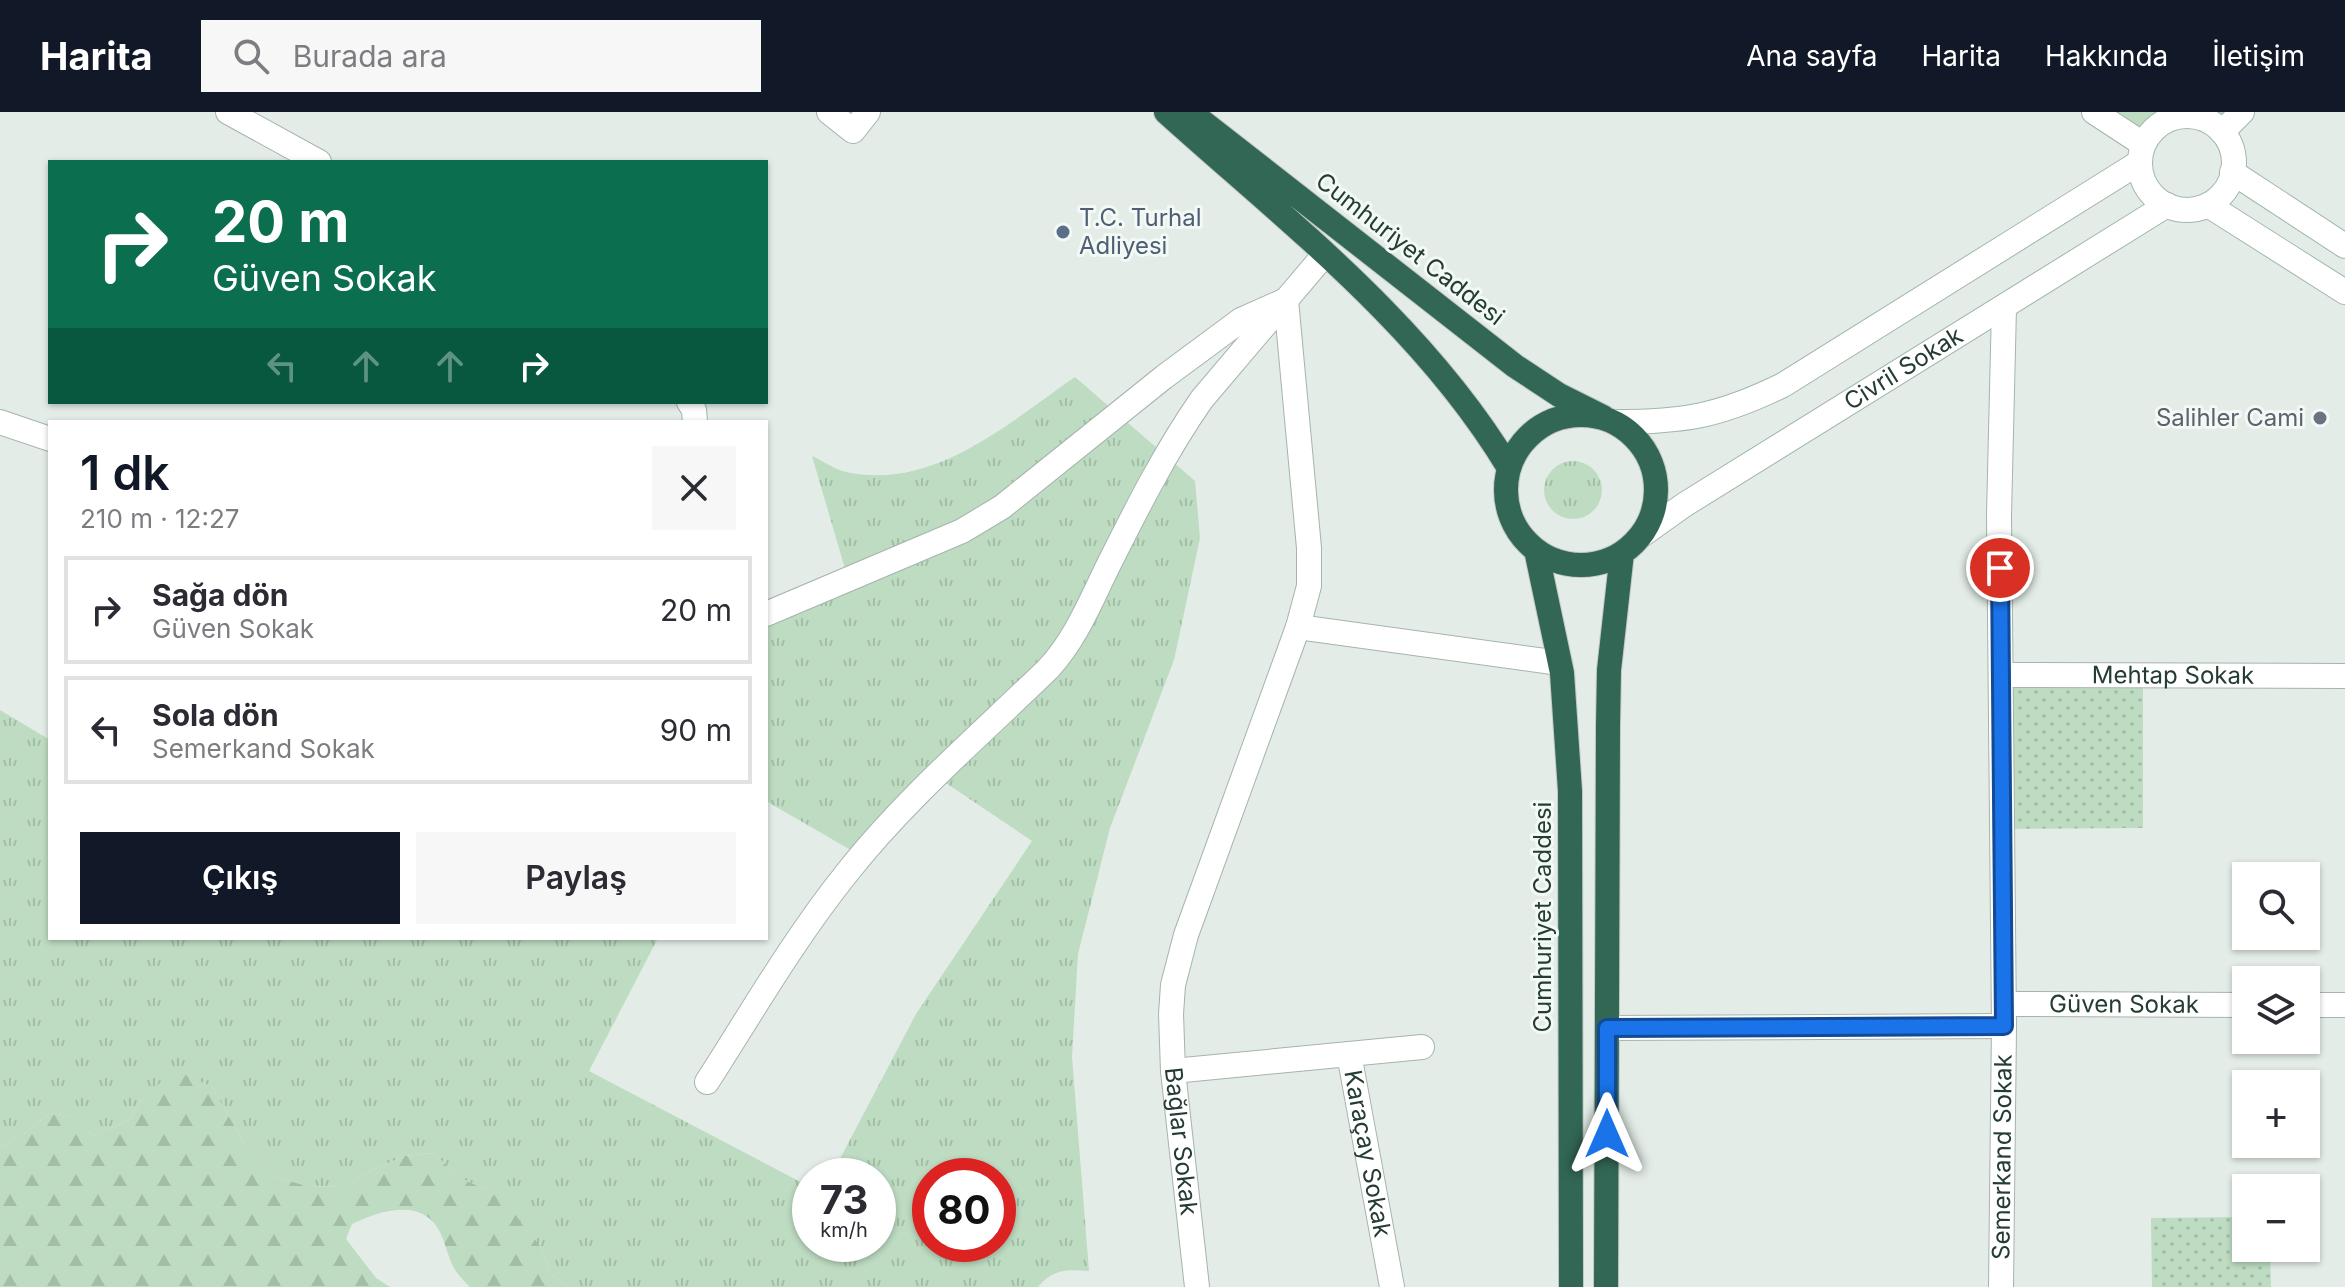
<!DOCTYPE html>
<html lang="tr">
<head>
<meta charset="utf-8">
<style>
  :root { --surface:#fff; --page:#f7f7f7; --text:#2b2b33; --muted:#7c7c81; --line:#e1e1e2; --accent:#111827 }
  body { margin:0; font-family:Inter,sans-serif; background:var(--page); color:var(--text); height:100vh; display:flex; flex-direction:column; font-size:30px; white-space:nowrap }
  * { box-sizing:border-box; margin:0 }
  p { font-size:26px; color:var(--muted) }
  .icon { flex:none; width:44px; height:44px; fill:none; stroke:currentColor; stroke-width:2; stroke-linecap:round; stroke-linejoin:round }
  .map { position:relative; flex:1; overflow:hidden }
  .drawer { position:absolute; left:48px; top:308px; width:720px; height:520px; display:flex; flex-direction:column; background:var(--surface); border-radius:0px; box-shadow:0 2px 6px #0004 }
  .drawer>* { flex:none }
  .hud { position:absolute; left:48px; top:48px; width:720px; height:244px; border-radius:0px; box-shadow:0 2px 6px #0004; background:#0b6e4f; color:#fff; overflow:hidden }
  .controls { position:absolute; left:2232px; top:750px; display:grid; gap:16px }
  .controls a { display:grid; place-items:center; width:88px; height:88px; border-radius:0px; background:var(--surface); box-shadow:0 2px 6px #0004; font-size:40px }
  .speed { position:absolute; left:792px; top:1046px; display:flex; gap:16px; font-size:40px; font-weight:700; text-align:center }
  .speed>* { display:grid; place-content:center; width:104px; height:104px; border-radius:50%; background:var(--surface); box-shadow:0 2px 6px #0004; line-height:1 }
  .speed small { font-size:20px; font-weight:400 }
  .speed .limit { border:12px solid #d22; background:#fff; color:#111 }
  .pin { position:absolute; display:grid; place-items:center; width:68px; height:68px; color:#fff; margin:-34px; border:4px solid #fff; border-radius:50%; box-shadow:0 2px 8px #0007 }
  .me { position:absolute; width:88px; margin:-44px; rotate:0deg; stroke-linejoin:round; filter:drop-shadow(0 0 6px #0008) }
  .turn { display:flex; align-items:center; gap:28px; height:168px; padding:0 32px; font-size:36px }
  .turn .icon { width:104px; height:104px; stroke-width:2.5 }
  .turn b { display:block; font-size:56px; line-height:68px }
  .lanes { display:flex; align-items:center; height:76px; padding:0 32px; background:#0003; justify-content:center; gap:40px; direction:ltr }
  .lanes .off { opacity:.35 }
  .round { display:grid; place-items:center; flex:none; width:84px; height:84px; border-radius:0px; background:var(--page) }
  .head { display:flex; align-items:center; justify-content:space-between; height:136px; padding:0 32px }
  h1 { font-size:48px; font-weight:600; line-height:60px; color:var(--accent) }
  .button { display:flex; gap:16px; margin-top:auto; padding:16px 32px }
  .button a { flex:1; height:92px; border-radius:0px; background:var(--accent); color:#fff; font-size:32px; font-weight:600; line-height:92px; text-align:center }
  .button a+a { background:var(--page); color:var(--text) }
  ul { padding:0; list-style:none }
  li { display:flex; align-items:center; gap:24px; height:108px; margin:0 16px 12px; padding:0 16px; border:4px solid var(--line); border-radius:0px }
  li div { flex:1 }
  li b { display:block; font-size:30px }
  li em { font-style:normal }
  header { display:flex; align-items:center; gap:48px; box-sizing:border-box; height:112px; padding:0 40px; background:var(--accent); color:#fff }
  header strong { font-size:38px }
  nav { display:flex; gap:44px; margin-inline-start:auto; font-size:28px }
  .search { width:560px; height:72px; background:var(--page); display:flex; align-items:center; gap:20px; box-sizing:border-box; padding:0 28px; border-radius:0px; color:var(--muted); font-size:30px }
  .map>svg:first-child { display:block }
</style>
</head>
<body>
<header>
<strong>Harita</strong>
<div class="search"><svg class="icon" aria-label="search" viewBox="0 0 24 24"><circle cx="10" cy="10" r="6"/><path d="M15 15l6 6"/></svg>Burada ara</div>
<nav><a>Ana sayfa</a><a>Harita</a><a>Hakkında</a><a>İletişim</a></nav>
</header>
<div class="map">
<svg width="2345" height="1175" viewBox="0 0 2345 1175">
  <defs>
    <pattern id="grass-tufts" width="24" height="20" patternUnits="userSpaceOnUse" patternTransform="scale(2)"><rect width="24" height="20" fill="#bedcc2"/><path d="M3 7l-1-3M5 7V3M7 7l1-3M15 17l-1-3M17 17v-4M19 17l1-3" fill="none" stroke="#a3bea7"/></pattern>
    <pattern id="forest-firs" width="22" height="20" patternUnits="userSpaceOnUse" patternTransform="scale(2)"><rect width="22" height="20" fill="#bedcc2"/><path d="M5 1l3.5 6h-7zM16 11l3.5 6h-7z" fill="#a3bea7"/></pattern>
    <pattern id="park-dots" width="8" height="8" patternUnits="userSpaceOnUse" patternTransform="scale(2)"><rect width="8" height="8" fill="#bedcc2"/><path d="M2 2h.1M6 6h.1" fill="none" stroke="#a3bea7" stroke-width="1.8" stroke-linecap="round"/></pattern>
  </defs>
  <rect width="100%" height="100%" fill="#e3ece7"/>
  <!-- grass -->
  <path fill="url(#grass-tufts)" fill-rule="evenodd" d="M2094,0H2242L2214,13C2186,0 2160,5 2143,32Z
    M1075,265L1195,369L1200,426L1174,548L1110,716L1078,842L1072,945L1089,1159C1066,1157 1053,1157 1038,1175H569L552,1163L540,1134L487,1078L462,1067L433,1041L405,1044L368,1060L344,1075L306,1074L277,1065L247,1036L212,975L143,986L129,1008L93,1024L73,1005L50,1001L25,1021L0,1036V598L50,628V826H658L589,959L810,1075V1132H878V1064H831L916,902L1032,729L937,665L861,744L766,689V502L848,467L812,344C823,349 834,357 846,360C934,379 1008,311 1075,265ZM930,1064H998V1132H930Z
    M1544 378a29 29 0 1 1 58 0a29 29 0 1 1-58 0Z"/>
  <!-- forest -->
  <path fill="url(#forest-firs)" d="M187,963L212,975L247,1036L277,1065L306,1074L344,1075L368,1060L405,1044L433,1041L462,1067L487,1078L507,1092L540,1134L552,1163L569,1175H470C451,1157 451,1150 443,1127C428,1084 383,1097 352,1112L346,1127L376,1166L390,1175H0V1036L25,1021L50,1001L74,1005L93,1024L129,1008L143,986L168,964Z"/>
  <!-- park -->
  <path fill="url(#park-dots)" d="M2001,563H2143V716L2003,717Z
    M2246,1105V1136H2270L2271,1175H2152L2151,1106Z"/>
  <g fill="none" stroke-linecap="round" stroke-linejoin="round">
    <defs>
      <g id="street">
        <path d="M228,0L319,50"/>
        <path d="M829,0L853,19L868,0"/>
        <path d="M2094,0L2143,32"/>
        <path d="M689,290L694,298L695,310"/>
        <path d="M0,310L50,327"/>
        <path id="s1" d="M766,502L962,419L1002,395L1164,265L1241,208L1286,188L1309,436V474L1298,515L1186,823L1173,873L1171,902L1173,959L1197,1175"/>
        <path d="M1298,515L1560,551"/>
        <path id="s2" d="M2001,563L2345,564"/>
        <path id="s3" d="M2004,892L2246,893"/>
        <path d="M2306,893H2345"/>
        <path d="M1607,916L2004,914"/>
        <path d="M1349,942L1422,935"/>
        <path id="s4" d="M1173,959L1349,942L1392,1175"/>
        <path d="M707,970C752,900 794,827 846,762C905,687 980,623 1048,557C1075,528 1090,491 1107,456C1136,398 1165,340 1202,287L1325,142"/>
        <path id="s5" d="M2001,1175L2004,914L1999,403L2004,195"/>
      </g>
      <g id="secondary">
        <circle cx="2187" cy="51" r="47"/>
        <path d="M2222,20L2242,0"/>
        <path d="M2232,60L2345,134"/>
        <path d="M2208,93L2345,180"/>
        <path d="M1615,310C1684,310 1720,304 1783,273L2140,50"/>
        <path id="s6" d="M1642,423L1684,393L2167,93"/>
      </g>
      <path id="highway" d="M1166,0C1288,110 1423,213 1509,356
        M1190,0L1515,254L1559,283L1603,305
        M1506 378a75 75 0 1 1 150 0a75 75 0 1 1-150 0Z
        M1536,438L1562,561L1570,679L1571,1175
        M1606,1175L1608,613L1609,558L1622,441"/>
    </defs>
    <!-- street casing -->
    <use href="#street" stroke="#a6b4ad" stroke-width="26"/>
    <!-- secondary casing -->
    <use href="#secondary" stroke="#a2b7ad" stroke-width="26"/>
    <!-- highway casing -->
    <use href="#highway" stroke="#c2c8c6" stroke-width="26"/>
    <!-- street -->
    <use href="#street" stroke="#fff" stroke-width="24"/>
    <!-- secondary -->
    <use href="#secondary" stroke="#fff" stroke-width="24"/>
    <!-- highway -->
    <use href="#highway" stroke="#326655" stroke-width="24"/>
  </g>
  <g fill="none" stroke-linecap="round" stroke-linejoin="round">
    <defs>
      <path id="route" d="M1607,1022V916L2004,914L2000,456"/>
    </defs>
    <!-- route casing -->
    <use href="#route" stroke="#114b97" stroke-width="20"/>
    <!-- route -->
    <use href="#route" stroke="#1a73e8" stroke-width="14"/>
  </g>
  <!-- markers -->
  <circle fill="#5c6f8a" stroke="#f3f9f5" stroke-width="3" cx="1063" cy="120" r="8"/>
  <circle fill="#6b7280" stroke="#f3f9f5" stroke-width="3" cx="2320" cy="306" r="8"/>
  <g text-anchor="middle" stroke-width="6" stroke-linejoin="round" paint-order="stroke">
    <!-- service labels -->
    <g font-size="24" fill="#4e5e75" stroke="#f3f9f5" text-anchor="start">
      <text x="1079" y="114">T.C. Turhal<tspan x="1079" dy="28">Adliyesi</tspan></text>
    </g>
    <!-- street labels -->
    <g font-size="24" fill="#243c32" stroke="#f3f9f5">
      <text transform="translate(1410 137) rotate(38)" y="8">Cumhuriyet Caddesi</text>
      <text dy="8" stroke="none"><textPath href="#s6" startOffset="310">Civril Sokak</textPath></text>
      <text dy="8" stroke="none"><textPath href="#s2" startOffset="172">Mehtap Sokak</textPath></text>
      <text transform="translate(1543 805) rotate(-90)" y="8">Cumhuriyet Caddesi</text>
      <text dy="8" stroke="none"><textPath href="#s3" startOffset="120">Güven Sokak</textPath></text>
      <text dy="8" stroke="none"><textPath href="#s1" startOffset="1478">Bağlar Sokak</textPath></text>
      <text dy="8" stroke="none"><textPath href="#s4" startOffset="278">Karaçay Sokak</textPath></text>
      <text dy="8" stroke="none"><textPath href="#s5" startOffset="130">Semerkand Sokak</textPath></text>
    </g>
    <!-- worship labels -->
    <g font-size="24" fill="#5b616d" stroke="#f3f9f5" text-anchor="end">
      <text x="2304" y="314">Salihler Cami</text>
    </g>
  </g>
</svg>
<div class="controls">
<a><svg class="icon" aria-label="search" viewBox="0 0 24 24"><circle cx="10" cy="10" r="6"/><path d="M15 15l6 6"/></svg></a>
<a><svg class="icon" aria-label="layers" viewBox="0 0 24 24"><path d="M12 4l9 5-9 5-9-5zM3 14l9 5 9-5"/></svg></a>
<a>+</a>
<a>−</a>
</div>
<div class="speed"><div>73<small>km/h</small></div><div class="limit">80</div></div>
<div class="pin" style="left:2000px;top:456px;background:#d93025"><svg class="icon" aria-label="arrive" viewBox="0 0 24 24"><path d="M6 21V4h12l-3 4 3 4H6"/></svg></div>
<svg class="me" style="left:1607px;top:1022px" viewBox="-20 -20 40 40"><path d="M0-17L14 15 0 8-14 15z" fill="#1a73e8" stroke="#fff" stroke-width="4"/></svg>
<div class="hud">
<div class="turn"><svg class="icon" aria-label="right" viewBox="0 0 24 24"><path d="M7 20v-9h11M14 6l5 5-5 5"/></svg><div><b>20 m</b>Güven Sokak</div></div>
<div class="lanes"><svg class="icon off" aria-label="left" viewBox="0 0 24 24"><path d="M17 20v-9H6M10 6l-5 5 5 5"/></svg><svg class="icon off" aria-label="ahead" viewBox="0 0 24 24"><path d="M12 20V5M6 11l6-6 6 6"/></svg><svg class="icon off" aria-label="ahead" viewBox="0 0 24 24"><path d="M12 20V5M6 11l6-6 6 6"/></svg><svg class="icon" aria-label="right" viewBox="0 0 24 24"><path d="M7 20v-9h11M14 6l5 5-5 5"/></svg></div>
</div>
<section class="drawer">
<div class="head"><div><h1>1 dk</h1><p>210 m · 12:27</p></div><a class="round"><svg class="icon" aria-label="close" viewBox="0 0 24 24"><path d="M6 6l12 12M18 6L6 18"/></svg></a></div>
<ul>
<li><svg class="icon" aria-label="right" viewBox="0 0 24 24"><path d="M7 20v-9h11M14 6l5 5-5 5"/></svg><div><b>Sağa dön</b><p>Güven Sokak</p></div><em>20 m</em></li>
<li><svg class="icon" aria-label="left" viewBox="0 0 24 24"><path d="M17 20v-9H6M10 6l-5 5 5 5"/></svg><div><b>Sola dön</b><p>Semerkand Sokak</p></div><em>90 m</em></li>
</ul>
<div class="button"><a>Çıkış</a><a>Paylaş</a></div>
</section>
</div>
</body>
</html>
